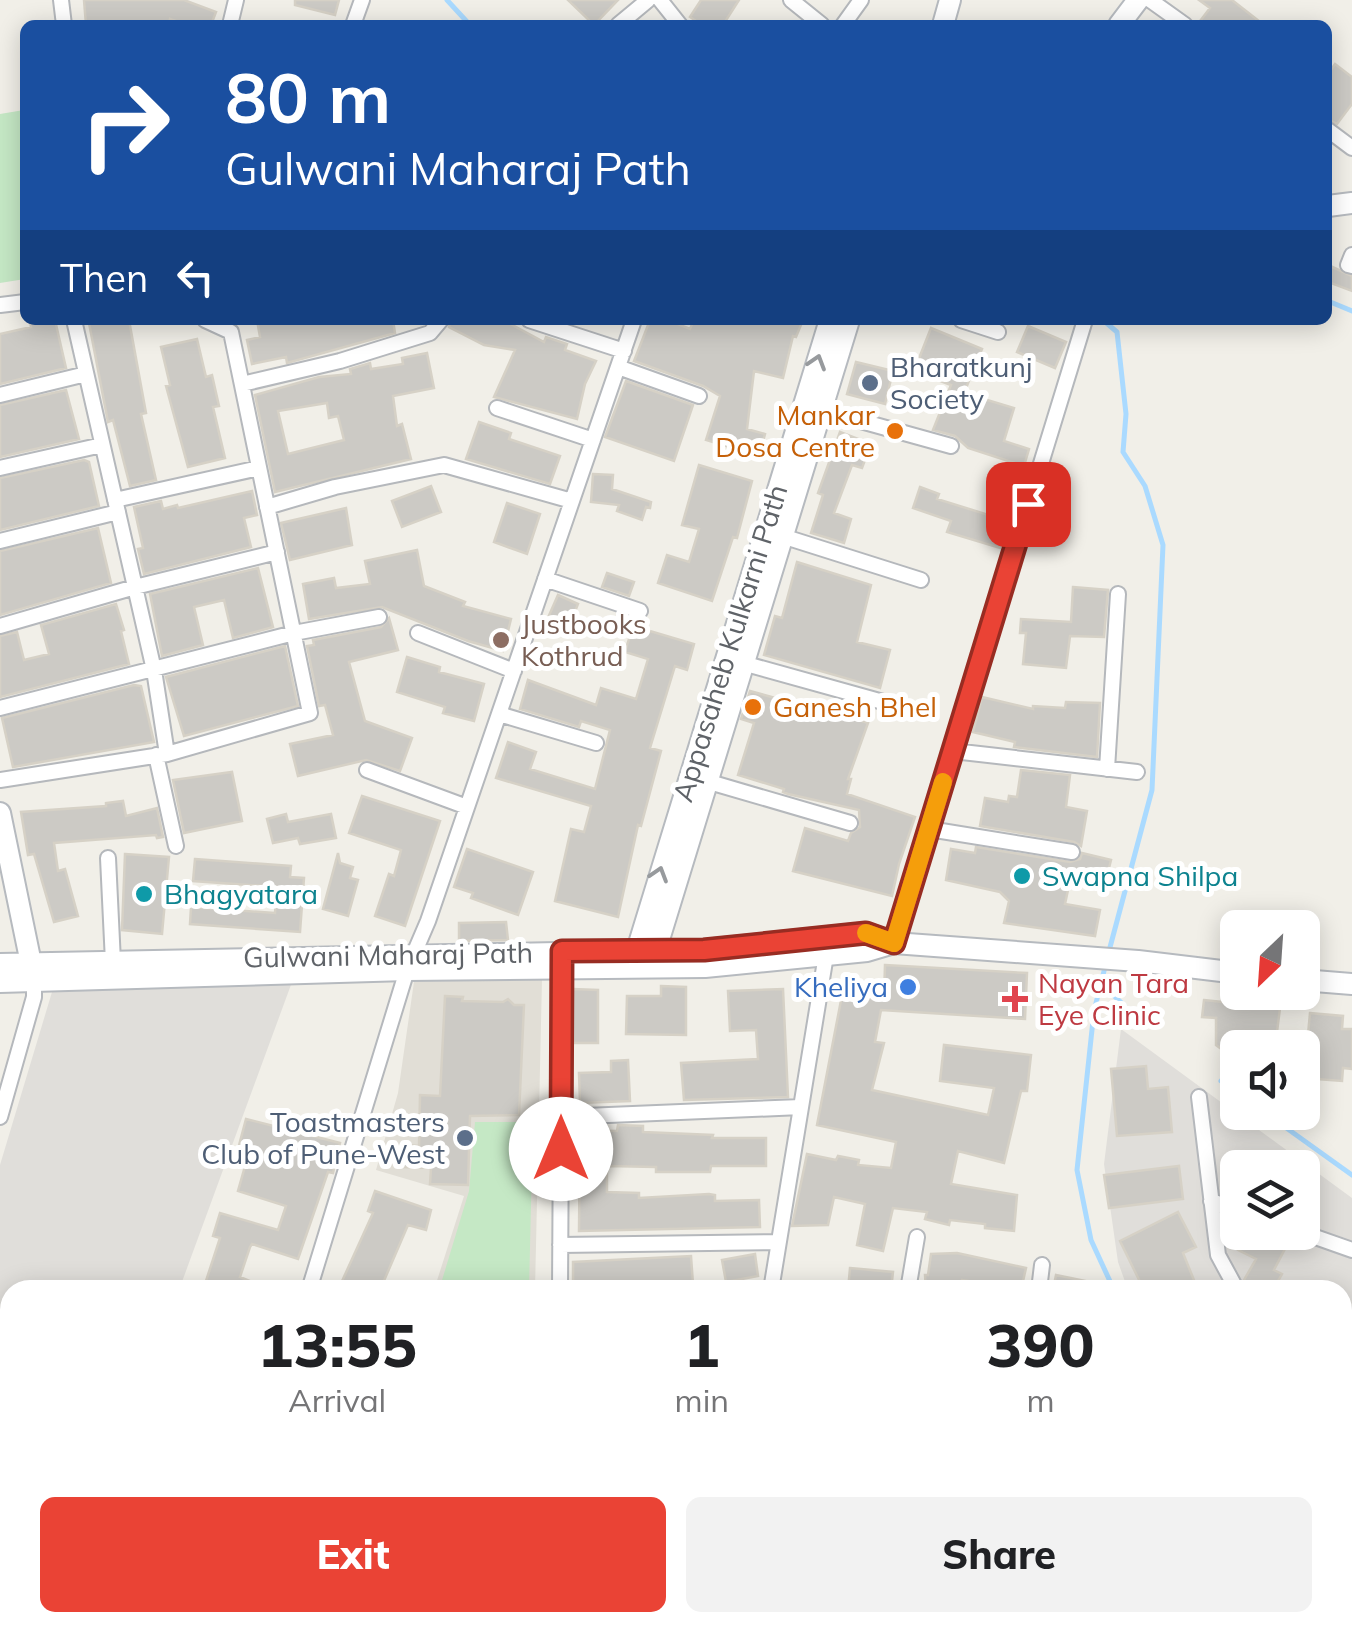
<!DOCTYPE html>
<html lang="en">
<head>
<meta charset="utf-8">
<style>
  :root { --surface:#fff; --page:#f2f2f2; --text:#202124; --muted:#757577; --accent:#ea4335 }
  body { margin:0; font-family:Mulish,sans-serif; background:var(--page); color:var(--text); height:100vh; display:flex; flex-direction:column; font-size:38px; white-space:nowrap }
  * { box-sizing:border-box; margin:0 }
  p { font-size:32px; color:var(--muted) }
  .icon { flex:none; width:55px; height:55px; fill:none; stroke:currentColor; stroke-width:2; stroke-linecap:round; stroke-linejoin:round }
  .map { position:relative; flex:1; overflow:hidden }
  .sheet { position:absolute; left:0px; top:1280px; width:1352px; height:352px; display:flex; flex-direction:column; background:var(--surface); border-radius:30px 30px 0 0; box-shadow:0 5px 25px #0003 }
  .sheet>* { flex:none }
  .top-card { position:absolute; left:20px; top:20px; width:1312px; height:305px; border-radius:15px; box-shadow:0 5px 25px #0003; background:#1a4fa0; color:#fff; overflow:hidden }
  .needle { width:65px; rotate:205deg }
  .buttons { position:absolute; left:1220px; top:910px; display:grid; gap:20px }
  .buttons a { display:grid; place-items:center; width:100px; height:100px; border-radius:15px; background:var(--surface); box-shadow:0 5px 25px #0003; font-size:50px }
  .pin { position:absolute; display:grid; place-items:center; width:85px; height:85px; color:#fff; margin:-42px; border-radius:20px; box-shadow:0 5px 15px #0006 }
  .me { position:absolute; width:110px; margin:-55px; rotate:0deg; stroke-linejoin:round; filter:drop-shadow(0 0 8px #0008) }
  .turn { display:flex; align-items:center; gap:35px; height:210px; padding:0 40px; font-size:45px }
  .turn .icon { width:130px; height:130px; stroke-width:2.5 }
  .turn b { display:block; font-size:70px; line-height:85px }
  .then { display:flex; align-items:center; height:95px; padding:0 40px; background:#0003; gap:20px; font-size:38px }
  .eta { display:flex; justify-content:space-evenly; align-items:center; height:170px; text-align:center }
  .eta b { font-size:60px; font-weight:800; line-height:70px }
  .button { display:flex; gap:20px; margin-top:auto; padding:20px 40px }
  .button a { flex:1; height:115px; border-radius:15px; background:var(--accent); color:#fff; font-size:40px; font-weight:800; line-height:115px; text-align:center }
  .button a+a { background:var(--page); color:var(--text) }
  .map>svg:first-child { display:block }
</style>
</head>
<body>
<div class="map">
<svg width="1352" height="1632" viewBox="0 0 1352 1632">
  <rect width="100%" height="100%" fill="#f1efe8"/>
  <!-- industrial -->
  <path fill="#e0deda" fill-rule="evenodd" d="M292,982L179,1290H10V1622L57,1623L54,1632H0V1165L52,992Z
    M1121,1029L1352,1198V1470L1343,1468L1342,1290H1128L1118,1262L1104,1164ZM1238,1168H1302V1232H1238Z"/>
  <!-- education -->
  <path fill="#e1ded6" d="M415,975L542,979L535,1290H434L464,1196L376,1170L398,1093Z"/>
  <!-- green -->
  <path fill="#c5e8c5" d="M24,110L25,279L0,283V114Z
    M475,1122H533L529,1290H439L469,1191Z"/>
  <g fill="none" stroke-linecap="round" stroke-linejoin="round">
    <!-- stream -->
    <path stroke="#aadaff" stroke-width="5" d="M447,0L470,25
      M1328,301L1352,311
      M1103,320L1117,332L1126,414L1123,452L1145,486L1163,545L1152,790L1109,951
      M1105,967L1094,1011L1077,1170L1091,1240L1114,1290
      M1101,984L1124,1005
      M1221,1081L1238,1093
      M1264,1112L1352,1175
      M1133,1622V1632"/>
  </g>
  <!-- building -->
  <path fill="#cccac5" stroke="#d6d1c6" stroke-width="2.5" fill-rule="evenodd" d="M84,0H184L216,12L211,25H187L170,19L169,25H86Z
    M295,0H339L335,15L295,5Z
    M568,0H618L594,25Z
    M701,0H739L723,25H702L690,17Z
    M1199,0H1232L1264,25H1197L1210,8Z
    M1335,64L1352,77V104L1337,124L1328,119V74Z
    M1328,265L1352,276V291L1328,282Z
    M40,320H55L66,368L0,384V334L31,327L30,322Z
    M104,320H129L146,413L141,414L156,480L130,486L113,420L108,422L89,323Z
    M257,320H393L395,333L287,363L286,357L252,364L247,340L260,337Z
    M451,320L505,321L544,342L546,337L567,344L565,350L596,361L585,384L577,419L494,397L515,350L484,345L449,327Z
    M650,320H668L690,329L694,320H803L796,337L793,336L783,378L754,371L747,429L765,434L759,456L706,440L720,396L703,386L634,361Z
    M1028,326L1066,342L1055,368L1017,352Z
    M931,328L982,349L964,393L1014,408L1004,441L1029,449L1024,466L968,448L955,436L933,430L951,385L914,371Z
    M197,339L206,377L212,375L219,406L213,407L225,458L188,467L166,386L170,385L161,347Z
    M427,353L434,388L393,396L397,426L402,424L411,459L275,492L255,395L319,377L351,374L350,369L370,363L371,369L403,364L402,358ZM327,403L329,418L338,416L344,440L288,454L278,411Z
    M856,362L893,371L885,404L847,394Z
    M626,381L693,405L674,461L605,437Z
    M66,390L79,439L0,457V405Z
    M479,422L511,433L509,439L560,456L550,484L466,459Z
    M840,432L871,444L862,468L852,465L834,513L851,519L844,543L811,533L823,495L818,493Z
    M84,460L89,462L99,506L0,530V478Z
    M699,465L752,481L737,538L733,537L712,601L658,583L667,555L689,562L699,529L682,525Z
    M593,474L613,475L612,489L651,502L650,508L646,507L642,520L617,511L619,505L591,502Z
    M431,486L441,512L402,527L392,501Z
    M920,487L939,494L937,499L1008,521L1000,548L947,532L951,521L913,508Z
    M252,491L257,515L244,518L251,547L144,574L138,549L143,548L134,507L161,501L163,509L177,505L178,508Z
    M507,503L540,514L527,554L494,542Z
    M346,508L352,545L290,560L281,523Z
    M98,528L111,583L0,615V551Z
    M417,550L424,586L465,602L463,606L511,619L503,651L468,641L382,607L309,619L303,584L334,578L336,588L370,584L365,561Z
    M797,562L871,585L857,642L890,650L880,688L764,655L775,616L782,618Z
    M258,568L273,627L233,638L224,600L194,607L203,645L162,656L150,594Z
    M607,573L634,582L629,596L602,587Z
    M1073,587L1108,590L1104,637L1070,636L1066,668L1023,664L1026,633H1020L1021,619L1071,622Z
    M558,595L578,604L568,629L547,620Z
    M116,604L124,630L121,631L129,664L0,697V636L17,632L24,660L49,654L41,625Z
    M389,618L398,650L349,662L365,721L412,738L400,771L366,760L298,776L290,744L333,735L325,705L319,706L307,646L314,645L313,640L381,627Z
    M633,626L694,644L687,670L675,666L650,748L661,751L641,826L638,825L618,917L555,901L571,829L584,832L591,806L496,778L508,742L536,752L530,769L595,789L610,730L581,721L579,727L520,709L528,680L596,705L601,688L636,699L648,659L625,652Z
    M285,646L298,706L184,736L166,677Z
    M407,657L440,667L439,672L484,684L474,721L443,713L445,707L397,692Z
    M134,685L141,686L154,742L13,767L2,718Z
    M750,691L804,706L806,702L868,723L848,779H851L847,794L915,817L899,864L892,896L793,871L805,828L848,841L851,833L860,827L859,810L788,794L783,792L784,789L738,775L754,723L741,719Z
    M982,697L1033,709V706L1065,708L1066,702L1100,703L1097,757L1014,747L1015,742L973,732Z
    M1021,770L1070,775L1066,807L1087,811L1081,846L1074,842L980,826L985,798L1008,802L1009,796L1017,797Z
    M232,772L242,821L184,833L173,780Z
    M362,796L440,821L405,926L375,916L389,874L394,876L401,850L349,833Z
    M123,801L126,816L157,808L163,837L157,838L156,835L54,843L58,871L65,869L78,916L54,922L34,854L28,855L21,812L106,806V803Z
    M286,814L288,822L331,814L336,838L300,844L298,838L273,843L267,819Z
    M976,847L1070,862L1080,859L1082,853L1111,860L1105,884L1071,876L1065,904L1100,910L1095,936L1004,923L1009,901L1000,892L946,880L951,849L975,853Z
    M467,849L533,872L518,915L471,898L473,893L454,887Z
    M338,853L340,863L353,867L350,878L358,880L348,916L323,909Z
    M125,854L169,857L162,934L122,930Z
    M195,859L291,866L290,877L304,878L300,932L190,924L191,907L275,913L277,887L193,881Z
    M506,922L508,940L459,941V923Z
    M885,965L1027,973L1025,1019L881,1010L875,1042L884,1043L872,1090L988,1115L994,1088L940,1081L944,1045L1031,1055L1027,1091H1021L1004,1163L958,1151L951,1184L1017,1195L1014,1231L985,1228V1224L950,1220L949,1225L925,1219L927,1212L893,1208L883,1251L857,1245L865,1204L834,1197L828,1225L792,1226L807,1154L836,1160L838,1156L859,1160L858,1165L891,1168L896,1142L817,1125L843,990L884,997Z
    M661,986L686,987V1035L626,1034L627,996H661Z
    M572,989L598,990V1043H572Z
    M783,989L788,1097L684,1100L681,1063L758,1059L756,1030L730,1031L728,991Z
    M445,996L463,997L462,1001L503,1002L508,999L514,1005H524L519,1115L470,1116L468,1185L430,1184L431,1168L403,1167L404,1145L419,1146L420,1095L440,1096Z
    M1204,1000L1280,1008L1275,1048H1238V1061L1216,1045V1018L1202,1017Z
    M1310,1013L1343,1016L1342,1029H1352V1069L1343,1068L1342,1081L1304,1078Z
    M628,1060L630,1101L580,1103L579,1073L611,1072V1061Z
    M1146,1066L1148,1089L1168,1087L1172,1132L1117,1136L1111,1069Z
    M246,1119L340,1143L333,1173L328,1172L298,1259L252,1244L250,1247L240,1277L272,1290H212L204,1287L220,1238L213,1236L220,1213L278,1230L286,1206L238,1191L249,1152L238,1149Z
    M618,1125L643,1126V1132L713,1135L712,1138H766V1166H711L710,1172H656V1167L607,1166V1192L639,1193V1198L709,1194L715,1195V1201L759,1200L760,1227L579,1231L580,1130L617,1131Z
    M1179,1166L1183,1199L1109,1208L1104,1175Z
    M375,1191L431,1210L426,1230L408,1225L380,1290H338L373,1213L368,1211Z
    M1178,1212L1196,1247L1183,1253L1198,1290H1144L1120,1241Z
    M1247,1232H1263L1287,1245L1274,1270L1282,1274L1273,1290H1255L1244,1280L1256,1259L1238,1250Z
    M957,1253L1026,1268L1021,1290L962,1280L961,1290H926L925,1275H928L931,1254Z
    M755,1254L758,1276L726,1282L722,1260Z
    M691,1256L693,1284L643,1287V1290H573V1262Z
    M850,1268L893,1272L891,1290H848Z
    M1056,1275L1100,1284V1290H1053Z"/>
  <g fill="none" stroke-linecap="round" stroke-linejoin="round">
    <defs>
      <path id="street" d="M61,0L64,25
        M660,0L680,25
        M791,0L822,25
        M1150,0L1185,25
        M230,25L236,0
        M353,25L362,0
        M618,25L648,0
        M843,25L861,0
        M1328,130L1352,148
        M1352,255L1348,265L1352,266
        M0,305L25,302
        M74,320L154,670L167,754
        M529,320L624,351
        M961,320L998,332
        M618,367L699,396
        M242,384L340,361L430,333L441,320
        M0,395L86,374
        M497,408L593,440
        M821,410L951,446
        M0,468L102,445
        M115,500L259,468
        M267,507L335,487L444,465L572,501
        M782,536L921,580
        M0,541L118,512
        M545,579L640,611
        M0,626L135,587L277,552
        M418,633L514,671
        M739,662L883,702
        M0,708L294,633L379,617
        M499,714L596,743
        M953,751L1137,772
        M156,755L176,846
        M1107,769L1118,594
        M367,770L467,807
        M0,780L167,754L310,713L231,332L205,320
        M706,781L850,823
        M929,829L1072,852
        M108,858L113,962
        M894,943L1085,320
        M1199,1097L1218,1255L1237,1290
        M0,1117L34,997V981
        M561,1117L801,1107
        M1211,1201L1238,1210
        M1301,1232L1352,1250
        M560,1245L779,1242
        M309,1290L407,970L428,921L634,320
        M560,1290L562,961
        M771,1290L826,955
        M908,1290L917,1237
        M1039,1290L1042,1265
        M1342,1367L1345,1353
        M1342,1486L1352,1488
        M184,1632L186,1622
        M385,1632L387,1622
        M553,1632V1622"/>
      <path id="secondary" d="M943,25L950,0
        M1119,25L1138,0
        M1328,206L1352,203
        M0,813L33,973
        M653,959L849,320
        M634,960L830,320
        M0,964L704,950L866,933L894,943L1138,961L1238,973
        M1302,980L1352,984
        M0,982L407,970L705,967L867,951L894,943"/>
    </defs>
    <!-- street casing -->
    <use href="#street" stroke="#b5b8bc" stroke-width="18"/>
    <!-- secondary casing -->
    <use href="#secondary" stroke="#b6babf" stroke-width="24"/>
    <!-- street -->
    <use href="#street" stroke="#fff" stroke-width="14"/>
    <!-- secondary -->
    <use href="#secondary" stroke="#fff" stroke-width="20"/>
  </g>
  <!-- one-way arrows -->
  <defs><path id="oneway-chevron" d="M-2-3.5L2.5 0L-2 3.5" fill="none" stroke-width="1.6" stroke-linecap="round" stroke-linejoin="round" transform="scale(2.5)"/></defs>
  <g stroke="#979a9d">
    <use href="#oneway-chevron" transform="translate(817 362) rotate(-73)"/>
    <use href="#oneway-chevron" transform="translate(659 874) rotate(-73)"/>
  </g>
  <g fill="none" stroke-linecap="round" stroke-linejoin="round">
    <defs>
      <path id="route" d="M561,1149L562,951L704,950L866,933L894,943L1028,504"/>
    </defs>
    <!-- route casing -->
    <use href="#route" stroke="#982c22" stroke-width="25"/>
    <!-- route -->
    <use href="#route" stroke="#ea4335" stroke-width="18"/>
    <!-- slow -->
    <path stroke="#f59e0b" stroke-width="18" d="M866,933L894,943L943,782"/>
  </g>
  <!-- markers -->
  <g fill="#5c6f8a" stroke="#fff" stroke-width="4">
    <circle cx="870" cy="383" r="10"/>
    <circle cx="465" cy="1138" r="10"/>
  </g>
  <g fill="#e8710a" stroke="#fff" stroke-width="4">
    <circle cx="895" cy="431" r="10"/>
    <circle cx="753" cy="707" r="10"/>
  </g>
  <circle fill="#8d6e63" stroke="#fff" stroke-width="4" cx="501" cy="640" r="10"/>
  <g fill="#0f9aa8" stroke="#fff" stroke-width="4">
    <circle cx="1022" cy="876" r="10"/>
    <circle cx="144" cy="894" r="10"/>
  </g>
  <circle fill="#3f7fe0" stroke="#fff" stroke-width="4" cx="908" cy="987" r="10"/>
  <path fill="#e0444e" stroke="#fff" stroke-width="4" d="M1010 984h10v10h10v10h-10v10h-10v-10h-10v-10h10z"/>
  <g text-anchor="middle" stroke-width="10" stroke-linejoin="round" paint-order="stroke">
    <!-- service labels -->
    <g font-size="28" fill="#4e5e75" stroke="#fff" text-anchor="start">
      <text x="890" y="377">Bharatkunj<tspan x="890" dy="32">Society</tspan></text>
      <text x="445" y="1132" text-anchor="end">Toastmasters<tspan x="445" dy="32">Club of Pune-West</tspan></text>
    </g>
    <!-- food labels -->
    <g font-size="28" fill="#c56008" stroke="#fff" text-anchor="end">
      <text x="875" y="425">Mankar<tspan x="875" dy="32">Dosa Centre</tspan></text>
      <text x="773" y="717" text-anchor="start">Ganesh Bhel</text>
    </g>
    <!-- education labels -->
    <g font-size="28" fill="#785e54" stroke="#fff" text-anchor="start">
      <text x="521" y="634">Justbooks<tspan x="521" dy="32">Kothrud</tspan></text>
    </g>
    <!-- street labels -->
    <g font-size="28" fill="#5f6368" stroke="#fff">
      <text transform="translate(730 643) rotate(-73)" y="10">Appasaheb Kulkarni Path</text>
      <text transform="translate(388 955) rotate(-1)" y="10">Gulwani Maharaj Path</text>
    </g>
    <!-- culture labels -->
    <g font-size="28" fill="#0d838f" stroke="#fff" text-anchor="start">
      <text x="1042" y="886">Swapna Shilpa</text>
      <text x="164" y="904">Bhagyatara</text>
    </g>
    <!-- health labels -->
    <g font-size="28" fill="#be3a42" stroke="#fff" text-anchor="start">
      <text x="1038" y="993">Nayan Tara<tspan x="1038" dy="32">Eye Clinic</tspan></text>
    </g>
    <!-- shop labels -->
    <g font-size="28" fill="#366cbe" stroke="#fff" text-anchor="end">
      <text x="888" y="997">Kheliya</text>
    </g>
  </g>
</svg>
<div class="buttons">
<a><svg class="needle" viewBox="-14 -14 28 28"><path d="M0-13l5 13h-10z" fill="#e53935"/><path d="M0 13l5-13h-10z" fill="#757577"/></svg></a>
<a><svg class="icon" aria-label="sound" viewBox="0 0 24 24"><path d="M4 9h4l5-4v14l-5-4H4zM17 9q2 3 0 6"/></svg></a>
<a><svg class="icon" aria-label="layers" viewBox="0 0 24 24"><path d="M12 4l9 5-9 5-9-5zM3 14l9 5 9-5"/></svg></a>
</div>
<div class="pin" style="left:1028px;top:504px;background:#d93025"><svg class="icon" aria-label="arrive" viewBox="0 0 24 24"><path d="M6 21V4h12l-3 4 3 4H6"/></svg></div>
<svg class="me" style="left:561px;top:1149px" viewBox="-20 -20 40 40"><circle r="19" fill="#fff"/><path d="M0-13L10 11 0 6-10 11z" fill="#ea4335"/></svg>
<div class="top-card">
<div class="turn"><svg class="icon" aria-label="right" viewBox="0 0 24 24"><path d="M7 20v-9h11M14 6l5 5-5 5"/></svg><div><b>80 m</b>Gulwani Maharaj Path</div></div>
<div class="then">Then<svg class="icon" aria-label="left" viewBox="0 0 24 24"><path d="M17 20v-9H6M10 6l-5 5 5 5"/></svg></div>
</div>
<section class="sheet">
<div class="eta">
<div><b>13:55</b><p>Arrival</p></div>
<div><b>1</b><p>min</p></div>
<div><b>390</b><p>m</p></div>
</div>
<div class="button"><a>Exit</a><a>Share</a></div>
</section>
</div>
</body>
</html>
